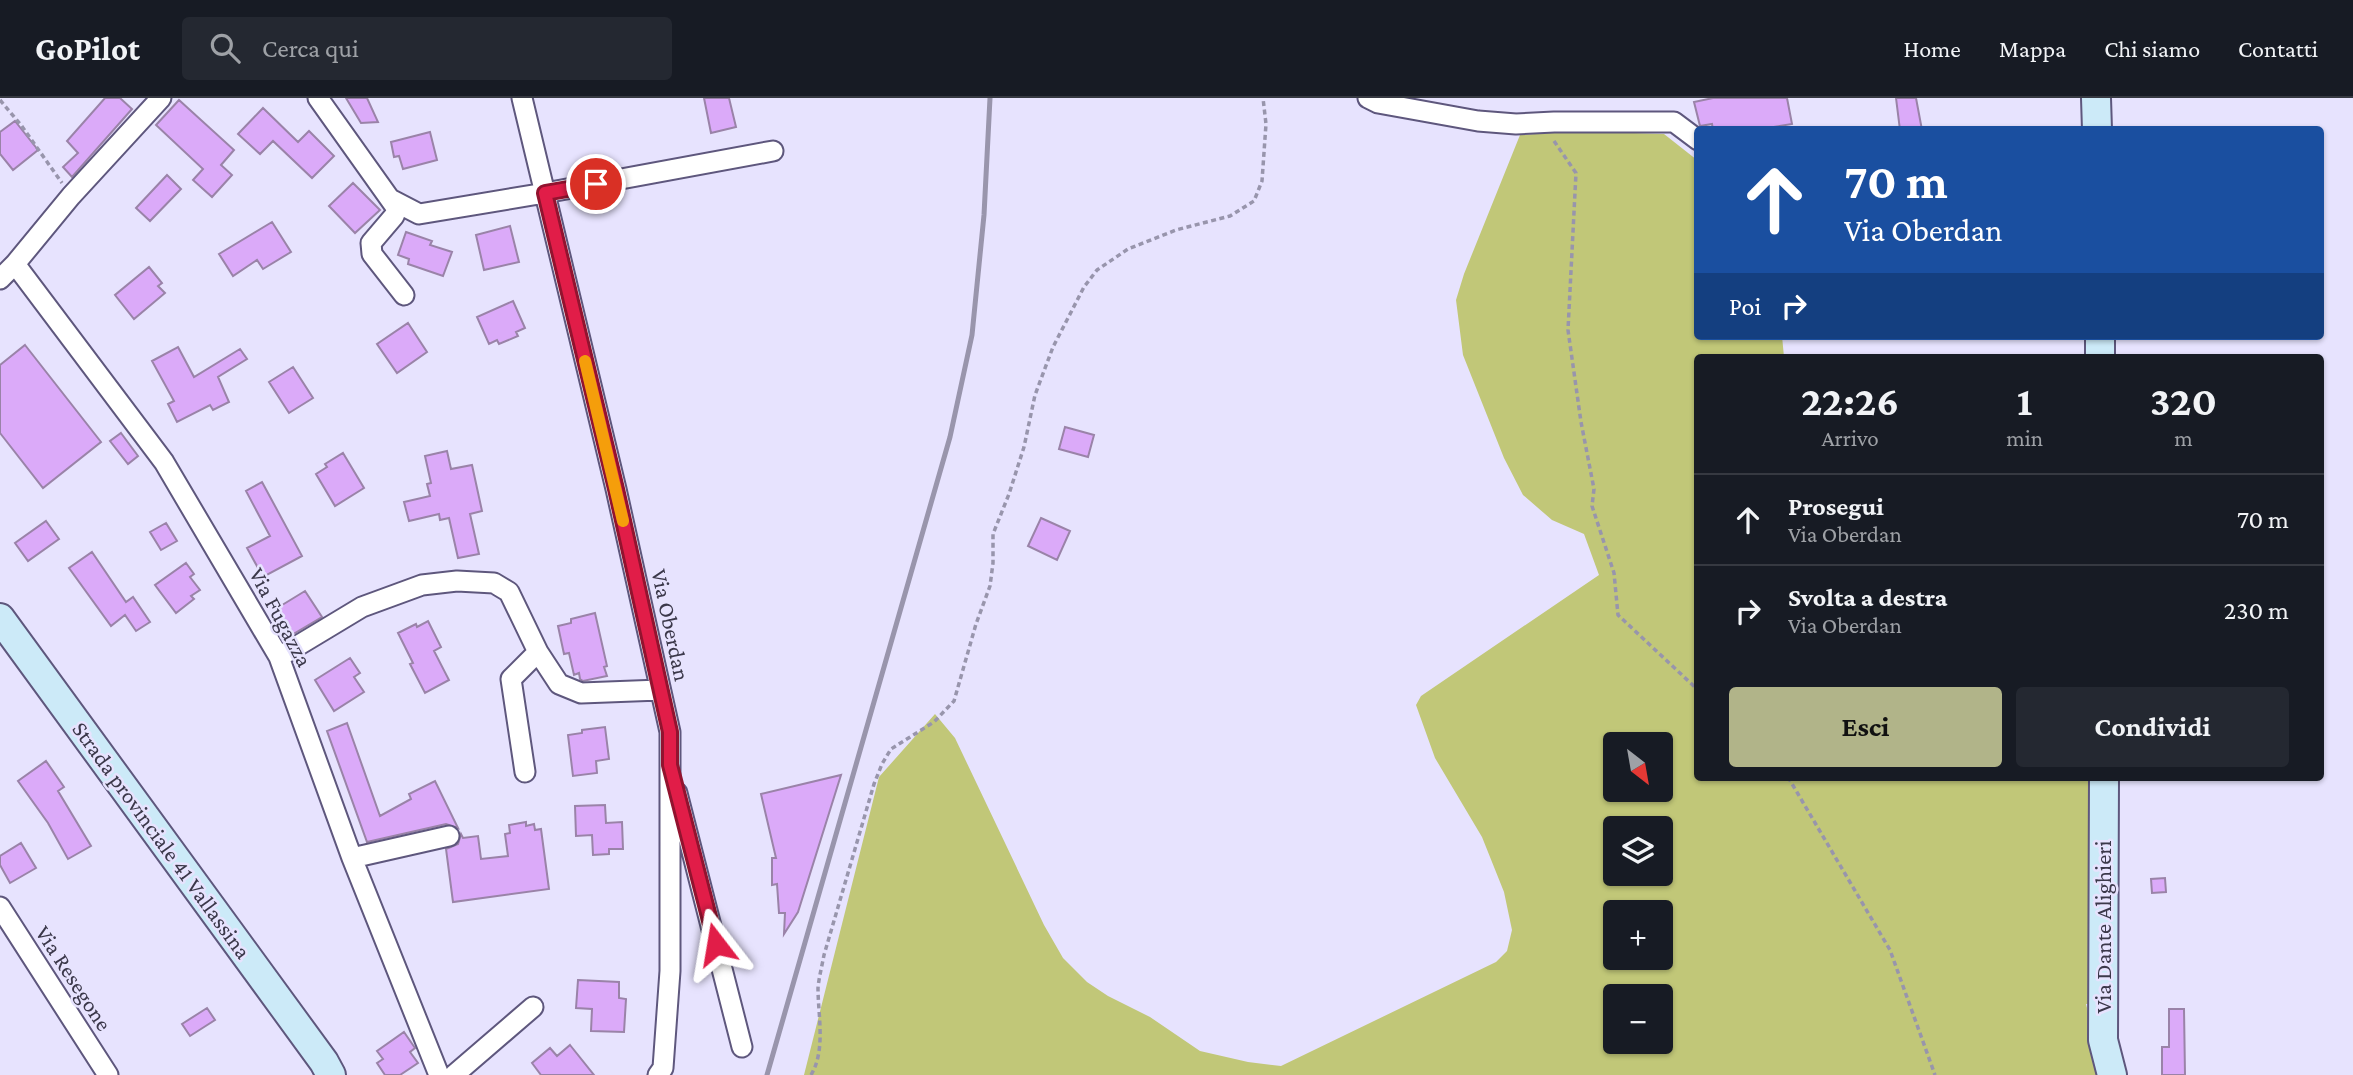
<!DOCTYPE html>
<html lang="it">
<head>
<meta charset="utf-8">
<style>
  :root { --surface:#171b24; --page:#242831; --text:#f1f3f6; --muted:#9ea1a6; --line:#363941; --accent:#b1b489 }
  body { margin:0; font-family:"Crimson Pro",serif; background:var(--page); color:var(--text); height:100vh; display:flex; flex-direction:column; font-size:26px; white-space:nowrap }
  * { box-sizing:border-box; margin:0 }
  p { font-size:23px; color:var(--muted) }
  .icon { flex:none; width:38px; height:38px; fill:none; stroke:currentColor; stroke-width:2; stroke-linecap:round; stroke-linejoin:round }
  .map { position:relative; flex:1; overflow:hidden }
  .side { position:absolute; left:1694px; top:256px; width:630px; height:427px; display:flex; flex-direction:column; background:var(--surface); border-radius:7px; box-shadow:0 2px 5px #0004 }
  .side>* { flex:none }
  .banner { position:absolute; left:1694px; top:28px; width:630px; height:214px; border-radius:7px; box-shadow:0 2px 5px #0004; background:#1a4fa0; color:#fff; overflow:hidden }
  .needle { width:46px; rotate:149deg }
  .tools { position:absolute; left:1603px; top:634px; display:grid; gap:14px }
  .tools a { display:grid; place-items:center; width:70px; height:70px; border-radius:7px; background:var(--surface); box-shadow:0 2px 5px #0004; font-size:35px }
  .pin { position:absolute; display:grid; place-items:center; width:60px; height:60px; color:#fff; margin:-30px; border:4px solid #fff; border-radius:50%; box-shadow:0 2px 7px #0007 }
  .me { position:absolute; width:77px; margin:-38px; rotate:346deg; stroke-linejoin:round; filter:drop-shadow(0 0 5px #0008) }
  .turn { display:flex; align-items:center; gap:24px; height:147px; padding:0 35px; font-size:32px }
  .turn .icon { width:91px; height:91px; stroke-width:2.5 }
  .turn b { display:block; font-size:49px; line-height:60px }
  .then { display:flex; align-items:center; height:66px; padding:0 35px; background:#0003; gap:14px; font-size:26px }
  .eta { display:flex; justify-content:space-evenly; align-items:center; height:119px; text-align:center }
  .eta b { font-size:42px; font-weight:700; line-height:49px }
  .action { display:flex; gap:14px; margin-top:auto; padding:14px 35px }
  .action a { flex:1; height:80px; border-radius:7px; background:var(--accent); color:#111; font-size:28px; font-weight:700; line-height:80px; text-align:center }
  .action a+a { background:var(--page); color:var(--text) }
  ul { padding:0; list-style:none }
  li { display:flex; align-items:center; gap:21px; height:91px; padding:0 35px; border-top:2px solid var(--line) }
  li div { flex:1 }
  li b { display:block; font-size:26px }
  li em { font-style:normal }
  header { display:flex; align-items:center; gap:42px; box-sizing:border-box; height:98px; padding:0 35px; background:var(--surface); border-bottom:2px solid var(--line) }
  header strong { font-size:33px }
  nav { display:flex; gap:38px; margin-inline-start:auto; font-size:24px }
  .search { width:490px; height:63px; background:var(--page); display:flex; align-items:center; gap:18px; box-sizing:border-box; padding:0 24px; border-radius:7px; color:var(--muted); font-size:26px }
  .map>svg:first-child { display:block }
</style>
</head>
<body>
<header>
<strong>GoPilot</strong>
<div class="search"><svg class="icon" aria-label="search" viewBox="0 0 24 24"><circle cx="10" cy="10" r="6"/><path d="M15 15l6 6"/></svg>Cerca qui</div>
<nav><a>Home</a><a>Mappa</a><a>Chi siamo</a><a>Contatti</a></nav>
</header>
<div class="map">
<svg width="2353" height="977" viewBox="0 0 2353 977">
  <rect width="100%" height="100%" fill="#e7e3fe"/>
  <!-- green -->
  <path fill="#c1c778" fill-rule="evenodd" d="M1576,33L1664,36L1697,62L1698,238H1782L1784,259H1698V679H2093L2100,906H2086L2104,977H804L879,679L935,616L955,640L1044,827L1063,860L1087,884L1108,898L1150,919L1200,953L1248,964L1281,968L1496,864L1507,853L1512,832L1504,794L1482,739L1435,660L1416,607L1421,598L1599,477L1584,436L1552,422L1523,397L1504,360L1463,257L1456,202L1464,176L1520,37ZM1615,646H1661V691H1615ZM1615,730H1661V775H1615ZM1615,814H1661V859H1615ZM1615,898H1661V943H1615Z"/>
  <!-- building -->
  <path fill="#dbaaf9" stroke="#9a83a8" stroke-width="2" d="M105,0H120L132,11L72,79L63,69L78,55L67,43Z
    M346,0H367L378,24L361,25Z
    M704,0H729L736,29L711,35Z
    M1713,0H1787L1792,26L1773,29V32H1713L1712,26L1700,28L1694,4Z
    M1896,0H1916L1922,32H1900Z
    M179,2L234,52L221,67L232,77L212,99L193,82L203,71L156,27Z
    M263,10L298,44L309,33L334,58L312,80L273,43L260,56L238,36Z
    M15,23L38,52L13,72L0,56V34Z
    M430,34L437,62L403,71L399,58L394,59L391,44Z
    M167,77L181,91L150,123L136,110Z
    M353,85L380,112L355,135L329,108Z
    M272,124L291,154L263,171L257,162L233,178L219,156Z
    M510,128L519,164L484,172L476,137Z
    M406,134L432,143L430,147L452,154L443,178L408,166L409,161L398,157Z
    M149,169L162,185L158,188L165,195L134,221L115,197Z
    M513,203L525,230L516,234L518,238L499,246L497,242L489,246L477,219Z
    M408,225L427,254L397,275L377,246Z
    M25,247L101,344L43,390L0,335V267Z
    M178,249L194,279L240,251L247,261L218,279L229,304L213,312L210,307L177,324L168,306L174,303L152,263Z
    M293,269L313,300L289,315L269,284Z
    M1065,329L1094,337L1088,359L1059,351Z
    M121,335L138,358L128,366L110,343Z
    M447,353L451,371L472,367L482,413L470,416L479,456L458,460L449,420L440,422L439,416L409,423L404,404L430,398L427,386L431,385L425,358Z
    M343,355L364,390L335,408L316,376L327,369L325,366Z
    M262,384L302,458L263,479L247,450L270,438L246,393Z
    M1041,420L1070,433L1057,462L1028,448Z
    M46,423L59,441L28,463L15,445Z
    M166,425L177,443L161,452L150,434Z
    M92,454L126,504L133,499L150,524L136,533L125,517L111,528L69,470Z
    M186,465L194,476L190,479L200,492L191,498L194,501L176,515L155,487Z
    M305,493L322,519L290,538L274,512Z
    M595,515L607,568L604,569L607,578L583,583L580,581L579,575L574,577L569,555L564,556L558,528L571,525V521Z
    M428,523L441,549L434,553L449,582L425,595L410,566L413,565L398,535L416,526L417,529Z
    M350,560L360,575L354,579L364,594L334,613L315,582Z
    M347,625L380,718L411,701L409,696L435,683L458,730L446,726L367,744L327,633Z
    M605,629L609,661L596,663L597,675L573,678L568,637L582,635V632Z
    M46,663L64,689L58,693L91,748L68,761L48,725L18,683Z
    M841,677L798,814L784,836L785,815H779L777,786L772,787V760H776L761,696Z
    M605,707L606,725L622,724L623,751H609V756L593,757L592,737L576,738L575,708Z
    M526,724V728L534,726L535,732L541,731L549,791L453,804L446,751L458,746L461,736L463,740L478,738L481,761L508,758L505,736L510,735L509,727Z
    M21,745L36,770L10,785L0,767V758Z
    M2165,780L2166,794L2152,795L2151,781Z
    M578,882L619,884V900L626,901L624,934L591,933L592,911L576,910Z
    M207,910L215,922L190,938L182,926Z
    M2169,911H2184L2185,977H2162V949H2169Z
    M404,934L415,950L410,954L418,965L400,977H385L377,965L383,961L377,953Z
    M570,947L594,977H541L532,965L550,950L557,958Z"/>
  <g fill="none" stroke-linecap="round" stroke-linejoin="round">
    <defs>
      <path id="street" d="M318,0L397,111L394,118L371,145L372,156L404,197
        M522,0L616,391L670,634V873L663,970L658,977
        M1368,0L1378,5L1478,23L1516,26L1554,24H1674L1698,42
        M392,102L419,116L545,95L773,53
        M15,166L164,364L279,559L352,760L439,977
        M0,181L15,166L71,98L161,0
        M279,559L362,509L422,487L457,483L494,485L509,494L538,554L559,586L581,595L660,592
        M525,674L511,581L538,554
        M677,695L742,949
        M352,760L449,738
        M0,809L108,977
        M454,977L533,909"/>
      <path id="secondary" d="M2096,0L2097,32
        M2100,238V259
        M0,520L324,964L331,977
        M2104,679L2103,942L2112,977"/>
    </defs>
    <!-- street casing -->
    <use href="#street" stroke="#5e577d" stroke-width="23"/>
    <!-- secondary casing -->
    <use href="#secondary" stroke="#5e577d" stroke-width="32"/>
    <!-- path -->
    <path stroke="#9895ac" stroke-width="3.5" stroke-dasharray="5 3.5" stroke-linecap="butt" d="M0,2L21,27L62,85
      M1554,43L1576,75L1568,232L1581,324L1594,391L1592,408L1614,475L1618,517L1698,592
      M1788,679L1890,852L1935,977
      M811,977C826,952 818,918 818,890C819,879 822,868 824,857L874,686L882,666L891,651L934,624L954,603L976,526L990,488L993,465V436L1009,396L1024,349L1035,297L1053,249L1084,189L1097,172L1128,151L1176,132L1230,118L1254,103L1262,83L1266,26L1263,0"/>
    <!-- street -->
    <use href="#street" stroke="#fff" stroke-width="19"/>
    <!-- secondary -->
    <use href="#secondary" stroke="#cceaf8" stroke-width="28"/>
    <!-- rail -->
    <path stroke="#9995ac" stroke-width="5" d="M767,977L950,339L972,237L984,117L990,0"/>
  </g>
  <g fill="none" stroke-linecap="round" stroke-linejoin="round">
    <defs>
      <path id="route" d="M596,86L545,95L616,391L670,634V667L716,846"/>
    </defs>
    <!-- route casing -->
    <use href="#route" stroke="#92132f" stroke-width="18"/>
    <!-- route -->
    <use href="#route" stroke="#e11d48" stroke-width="12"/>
    <!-- slow -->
    <path stroke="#f59e0b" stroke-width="12" d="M585,263L623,423"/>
  </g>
  <g text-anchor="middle" stroke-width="5" stroke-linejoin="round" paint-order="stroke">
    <!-- street labels -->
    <g font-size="23" fill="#3b384a" stroke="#e7e3fe">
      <text transform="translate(281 519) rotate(62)" y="8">Via Fugazza</text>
      <text transform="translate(671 527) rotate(78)" y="8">Via Oberdan</text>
      <text transform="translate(162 742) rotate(54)" y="8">Strada provinciale 41 Vallassina</text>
      <text transform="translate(2103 829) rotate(-90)" y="8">Via Dante Alighieri</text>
      <text transform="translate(74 880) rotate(57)" y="8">Via Resegone</text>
    </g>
  </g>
</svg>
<div class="tools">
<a><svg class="needle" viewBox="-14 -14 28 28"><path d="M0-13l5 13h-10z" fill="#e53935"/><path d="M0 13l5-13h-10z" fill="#9ea1a6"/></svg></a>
<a><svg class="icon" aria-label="layers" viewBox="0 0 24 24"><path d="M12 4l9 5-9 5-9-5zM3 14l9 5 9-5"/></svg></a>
<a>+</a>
<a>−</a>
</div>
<div class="pin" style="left:596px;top:86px;background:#d93025"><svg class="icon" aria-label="arrive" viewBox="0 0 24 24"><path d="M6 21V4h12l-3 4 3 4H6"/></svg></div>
<svg class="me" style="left:716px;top:846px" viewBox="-20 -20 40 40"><path d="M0-17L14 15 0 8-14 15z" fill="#e11d48" stroke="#fff" stroke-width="4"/></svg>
<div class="banner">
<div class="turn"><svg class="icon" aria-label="ahead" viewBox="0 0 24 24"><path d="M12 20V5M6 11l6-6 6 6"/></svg><div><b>70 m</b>Via Oberdan</div></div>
<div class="then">Poi<svg class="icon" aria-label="right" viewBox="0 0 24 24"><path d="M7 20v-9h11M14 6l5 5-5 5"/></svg></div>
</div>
<section class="side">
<div class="eta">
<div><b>22:26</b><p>Arrivo</p></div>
<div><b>1</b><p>min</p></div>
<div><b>320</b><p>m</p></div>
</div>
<ul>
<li><svg class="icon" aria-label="ahead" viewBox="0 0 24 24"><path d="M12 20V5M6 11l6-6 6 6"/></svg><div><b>Prosegui</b><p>Via Oberdan</p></div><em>70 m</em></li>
<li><svg class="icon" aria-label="right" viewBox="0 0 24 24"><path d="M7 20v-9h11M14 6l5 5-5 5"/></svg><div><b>Svolta a destra</b><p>Via Oberdan</p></div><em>230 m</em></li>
</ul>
<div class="action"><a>Esci</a><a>Condividi</a></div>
</section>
</div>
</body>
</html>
